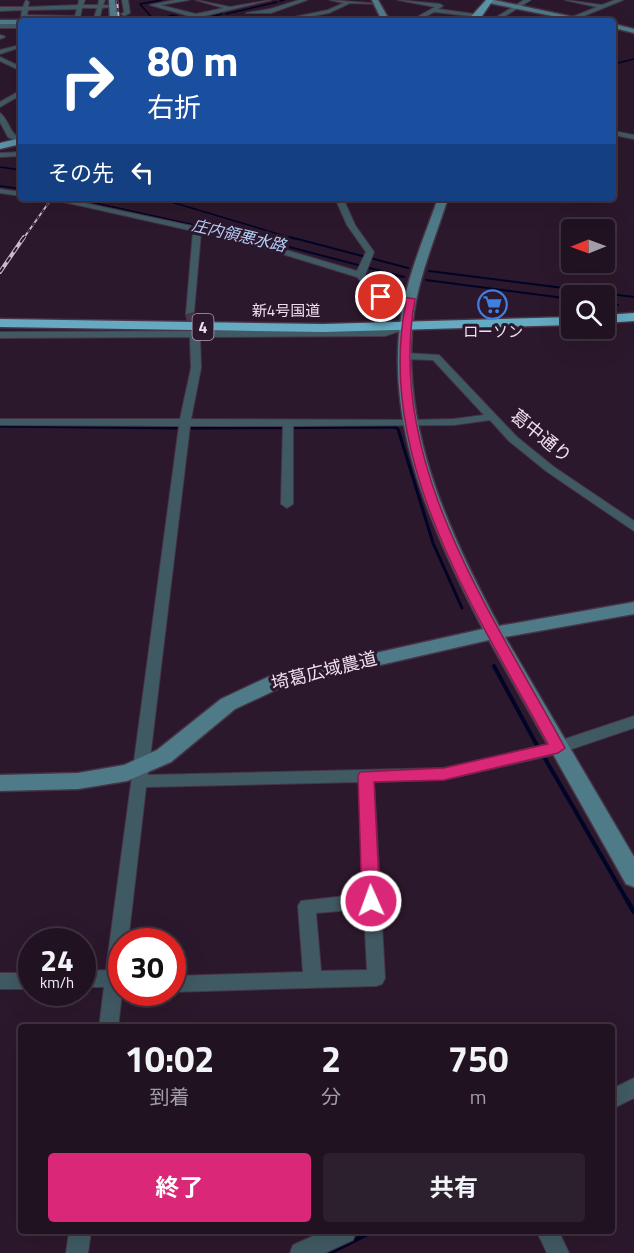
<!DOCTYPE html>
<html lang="ja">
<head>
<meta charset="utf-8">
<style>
  :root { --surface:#211221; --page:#2d202e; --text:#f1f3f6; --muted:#a29ea5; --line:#3e323f; --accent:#db2777 }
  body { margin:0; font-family:"Titillium Web","Noto Sans JP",sans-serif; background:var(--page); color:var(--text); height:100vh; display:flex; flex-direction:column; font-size:22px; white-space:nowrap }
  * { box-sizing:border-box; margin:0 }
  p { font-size:20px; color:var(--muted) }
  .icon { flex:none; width:33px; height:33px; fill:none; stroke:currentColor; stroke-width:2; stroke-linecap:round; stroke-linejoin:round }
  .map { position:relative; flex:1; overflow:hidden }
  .sheet { position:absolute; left:18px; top:1024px; width:597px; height:210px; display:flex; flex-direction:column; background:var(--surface); border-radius:6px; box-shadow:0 6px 24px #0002,0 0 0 2px var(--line) }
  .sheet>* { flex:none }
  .top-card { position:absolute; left:18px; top:18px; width:598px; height:183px; border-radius:6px; box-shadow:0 6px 24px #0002,0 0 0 2px var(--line); background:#1a4fa0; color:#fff; overflow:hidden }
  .needle { width:39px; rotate:269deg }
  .buttons { position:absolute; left:561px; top:219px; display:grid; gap:12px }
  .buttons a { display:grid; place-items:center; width:54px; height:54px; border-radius:6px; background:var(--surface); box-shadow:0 6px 24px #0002,0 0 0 2px var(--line); font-size:30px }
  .speed { position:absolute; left:18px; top:928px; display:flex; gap:12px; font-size:30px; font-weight:700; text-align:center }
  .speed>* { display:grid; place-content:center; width:78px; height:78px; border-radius:50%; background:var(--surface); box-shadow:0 6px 24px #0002,0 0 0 2px var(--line); line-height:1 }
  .speed small { font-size:15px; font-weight:400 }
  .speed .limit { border:9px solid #d22; background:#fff; color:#111 }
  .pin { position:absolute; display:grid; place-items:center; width:51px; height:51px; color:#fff; margin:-26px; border:3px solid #fff; border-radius:50%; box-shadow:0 2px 6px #0007 }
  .me { position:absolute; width:66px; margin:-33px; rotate:358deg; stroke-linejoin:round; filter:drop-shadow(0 0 4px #0008) }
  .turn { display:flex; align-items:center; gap:21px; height:126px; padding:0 30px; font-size:27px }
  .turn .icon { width:78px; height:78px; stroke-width:2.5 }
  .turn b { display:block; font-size:42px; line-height:51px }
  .then { display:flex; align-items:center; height:57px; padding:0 30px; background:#0003; gap:12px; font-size:22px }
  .eta { display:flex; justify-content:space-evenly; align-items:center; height:102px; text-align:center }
  .eta b { font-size:36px; font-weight:700; line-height:42px }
  .primary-button { display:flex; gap:12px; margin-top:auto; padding:12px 30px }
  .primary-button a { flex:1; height:69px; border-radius:6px; background:var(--accent); color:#fff; font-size:24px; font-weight:700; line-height:69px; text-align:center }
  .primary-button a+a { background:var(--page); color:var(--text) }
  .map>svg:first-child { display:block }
</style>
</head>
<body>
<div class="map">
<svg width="634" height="1253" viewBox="0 0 634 1253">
  <rect width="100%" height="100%" fill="#2c182c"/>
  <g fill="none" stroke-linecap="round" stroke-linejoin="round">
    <!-- stream-far4 -->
    <path stroke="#000426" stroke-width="1.5" d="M280,1L284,0
      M226,14L277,2
      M154,20L140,4L162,0
      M155,20L173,15L193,21L222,14
      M496,21L532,0
      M614,64L634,59
      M0,142L21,138
      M0,167L21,170
      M0,186L21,189
      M73,198L257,239
      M158,198L295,239"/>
    <!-- stream-far3 -->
    <path stroke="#000426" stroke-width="2" d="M251,237L404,277
      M290,237L408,268
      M429,271L634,297
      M426,280L572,299
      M604,303L618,305"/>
    <!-- stream-far2 -->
    <path stroke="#000426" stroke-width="3" d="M0,426L180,428
      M189,428L395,427L398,429L433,543L462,608"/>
    <!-- stream-far1 -->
    <path stroke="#000426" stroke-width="4" d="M494,666L539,749
      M543,755L628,902"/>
    <!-- stream -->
    <path stroke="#000426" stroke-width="4.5" d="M627,900L634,912
      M329,1253L371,1232"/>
    <!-- street-tunnel -->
    <path stroke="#493649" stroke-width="9" stroke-dasharray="9 4.5" stroke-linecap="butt" d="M189,312L195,336"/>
    <defs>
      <path id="street" d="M26,0L29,2L28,7L78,5L79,0H85L83,5H98L99,0H105L103,5L116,6L102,8L99,21H93L97,8H82L80,18L77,20L24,19L21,17L22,10L0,11V7H23ZM77,9L75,16L27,15L28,10Z
        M122,0H128L130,13L124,16L121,14L124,12Z
        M175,0H189L160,5L196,14L224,8L196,0L230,7L271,0L196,18L150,5Z
        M299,0H307L271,13H246L270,9Z
        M330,0L380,4L350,3L329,13L286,21H275L328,10L344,3Z
        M398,0L440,4L443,6L438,9L482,15L479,17L434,12L417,21H410L435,7Z
        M524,0H531L497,21H490Z
        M565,0L602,5L615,0H623L574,20L572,17L597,7Z
        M228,19H260L263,21H225Z
        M0,24H21V28H0Z
        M0,35L4,36L5,37L0,39Z
        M16,46L21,47L0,54V50Z
        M0,57L21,67V71L0,61Z
        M21,90V95L0,107V102Z
        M0,113C10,121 8,132 21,139V143L8,137L0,122Z
        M614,131L634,135V139L614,135Z
        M21,152V156L0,157V153Z
        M0,189L21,192V196L0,193Z
        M46,198H61L239,236L357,271L366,252L347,225L335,198H343L355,225L374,252L365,275L383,294L411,296L416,299L411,302L377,299L357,277L237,240L201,232L194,312L186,314L193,231Z
        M406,323L409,324V328L385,336L200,337L201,368L191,419L411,420L454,419L484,415L433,360L405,359L400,356L405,353L439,355L517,437L554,467L634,521V531L546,471L509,441L490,420L454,425L293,426V504L287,508L281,504L283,426H190L148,775L444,768L556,742L634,716V728L557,754L444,780L374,782L385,978L382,984L376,986L172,992V976L303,972L298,906L301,901L363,894L359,782L146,787L128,942H122V993L118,1028H99L104,987H82V971L106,970L179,426L0,425V419H180L191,368L190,337L0,338V332L384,330ZM364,909L367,970L321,971L316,913Z
        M0,973H32V989H0Z
        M634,1078V1098L612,1109V1089Z
        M69,1232H91L88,1253H66Z
        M322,1232H356L353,1240L325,1253H290L293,1245Z
        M537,1232H559L569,1253H547Z"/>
      <path id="secondary" d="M109,0H115L118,21H110Z
        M372,0H378L390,21H382Z
        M486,0H494L592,21H577L489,3Z
        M0,20H21L24,21H21V24H0Z
        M614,24L634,29V33L614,28Z
        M438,198H448C436,236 420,273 414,312C398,423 448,531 499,626L634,602V614L505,637L634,857V887L626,884L489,640L280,688L235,709L171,762L127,781L78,789L0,791V775L78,773L124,765L157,750L221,699L268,677L483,629C433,533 383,423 402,311C409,272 425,235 438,198Z"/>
      <path id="primary" d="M486,0H493L480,19L467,21Z
        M21,138V144L0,149V143Z"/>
      <path id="highway" d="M634,313V321L604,323V315Z
        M572,317V325L323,332L0,327V319L323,324Z"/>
    </defs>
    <!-- street casing -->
    <use href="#street" stroke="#473447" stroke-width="2"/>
    <!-- secondary casing -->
    <use href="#secondary" stroke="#473447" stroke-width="3"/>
    <!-- primary casing -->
    <use href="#primary" stroke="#473447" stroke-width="3"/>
    <!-- highway casing -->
    <use href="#highway" stroke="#473447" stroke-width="3"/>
    <!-- street -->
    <use href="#street" fill="#405a63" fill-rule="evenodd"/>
    <!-- secondary -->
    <use href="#secondary" fill="#4f7b89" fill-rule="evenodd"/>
    <!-- primary -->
    <use href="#primary" fill="#5b94a6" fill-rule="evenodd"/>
    <!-- highway -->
    <use href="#highway" fill="#65aac0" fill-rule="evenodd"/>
    <defs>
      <path id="rail-far1" d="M117,0L119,21
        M23,239L52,198"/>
      <path id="rail" d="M0,272L24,237"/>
    </defs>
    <!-- rail-far1 casing -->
    <use href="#rail-far1" stroke="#c9b9c9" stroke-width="2"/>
    <!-- rail casing -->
    <use href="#rail" stroke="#c9b9c9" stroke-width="4"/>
    <!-- rail-far1 -->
    <use href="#rail-far1" stroke="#2c182c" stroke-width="1.5" stroke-dasharray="4" stroke-linecap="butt"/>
    <!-- rail -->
    <use href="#rail" stroke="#2c182c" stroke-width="2" stroke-dasharray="6" stroke-linecap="butt"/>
  </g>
  <!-- route -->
  <path fill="#db2777" stroke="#8e194d" stroke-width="1.5" d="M381,294L415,299C385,463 491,611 565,748L558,753L444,780L374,782L380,901L377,906L371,908L365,906L362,901L358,776L360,772L444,768L548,744C476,612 374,459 406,302L377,298L376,297Z"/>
  <!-- icons -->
  <defs>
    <symbol id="supermarket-ring" viewBox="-11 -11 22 22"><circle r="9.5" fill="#2c182c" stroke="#3f7fe0" stroke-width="1.5"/><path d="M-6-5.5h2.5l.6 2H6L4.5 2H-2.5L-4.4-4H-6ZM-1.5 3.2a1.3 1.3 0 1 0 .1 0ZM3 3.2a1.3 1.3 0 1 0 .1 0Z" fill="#3f7fe0"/></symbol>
  </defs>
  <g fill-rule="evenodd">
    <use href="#supermarket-ring" x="476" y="288" width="33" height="33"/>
  </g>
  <g text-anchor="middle" stroke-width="6" stroke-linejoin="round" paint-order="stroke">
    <!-- far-street labels -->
    <g font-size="15" fill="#eedfed" stroke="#2c182c">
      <text x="286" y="316">新4号国道</text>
    </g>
    <!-- far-poi labels -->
    <g font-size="15" fill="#eedfed" stroke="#2c182c">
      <text x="493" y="337">ローソン</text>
    </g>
    <!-- far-water labels -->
    <g font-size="16" font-style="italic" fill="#b2cdf6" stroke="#2c182c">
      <text transform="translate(239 235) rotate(13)" y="6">庄内領悪水路</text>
    </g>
    <!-- shield labels -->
    <rect fill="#2c182c" stroke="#b4a3b3" stroke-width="1.5" x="192.5" y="314" width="21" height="26" rx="4.5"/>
    <g font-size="16" font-weight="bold" fill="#eedfed">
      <text x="203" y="333">4</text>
    </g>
    <!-- street labels -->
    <g font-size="18" fill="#eedfed" stroke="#2c182c">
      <text transform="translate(541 436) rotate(39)" y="6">葛中通り</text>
      <text transform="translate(324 671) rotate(-14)" y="6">埼葛広域農道</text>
    </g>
  </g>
</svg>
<div class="buttons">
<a><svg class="needle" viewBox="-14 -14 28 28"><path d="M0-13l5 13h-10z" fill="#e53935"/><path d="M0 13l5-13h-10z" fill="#a29ea5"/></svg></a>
<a><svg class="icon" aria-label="search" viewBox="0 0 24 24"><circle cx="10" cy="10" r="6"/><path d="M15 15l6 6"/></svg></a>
</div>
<div class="speed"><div>24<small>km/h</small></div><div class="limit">30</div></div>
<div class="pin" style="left:381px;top:297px;background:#d93025"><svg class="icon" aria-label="arrive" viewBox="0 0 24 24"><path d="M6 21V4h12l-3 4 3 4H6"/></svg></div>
<svg class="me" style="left:371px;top:901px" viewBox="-20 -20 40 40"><circle r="17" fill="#db2777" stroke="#fff" stroke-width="3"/><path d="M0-11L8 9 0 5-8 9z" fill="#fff"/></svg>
<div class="top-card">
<div class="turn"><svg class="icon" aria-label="right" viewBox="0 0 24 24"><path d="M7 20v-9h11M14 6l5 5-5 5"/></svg><div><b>80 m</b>右折</div></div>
<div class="then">その先<svg class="icon" aria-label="left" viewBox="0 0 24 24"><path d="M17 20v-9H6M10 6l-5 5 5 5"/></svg></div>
</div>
<section class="sheet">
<div class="eta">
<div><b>10:02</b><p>到着</p></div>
<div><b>2</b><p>分</p></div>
<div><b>750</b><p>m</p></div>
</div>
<div class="primary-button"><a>終了</a><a>共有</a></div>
</section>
</div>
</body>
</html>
